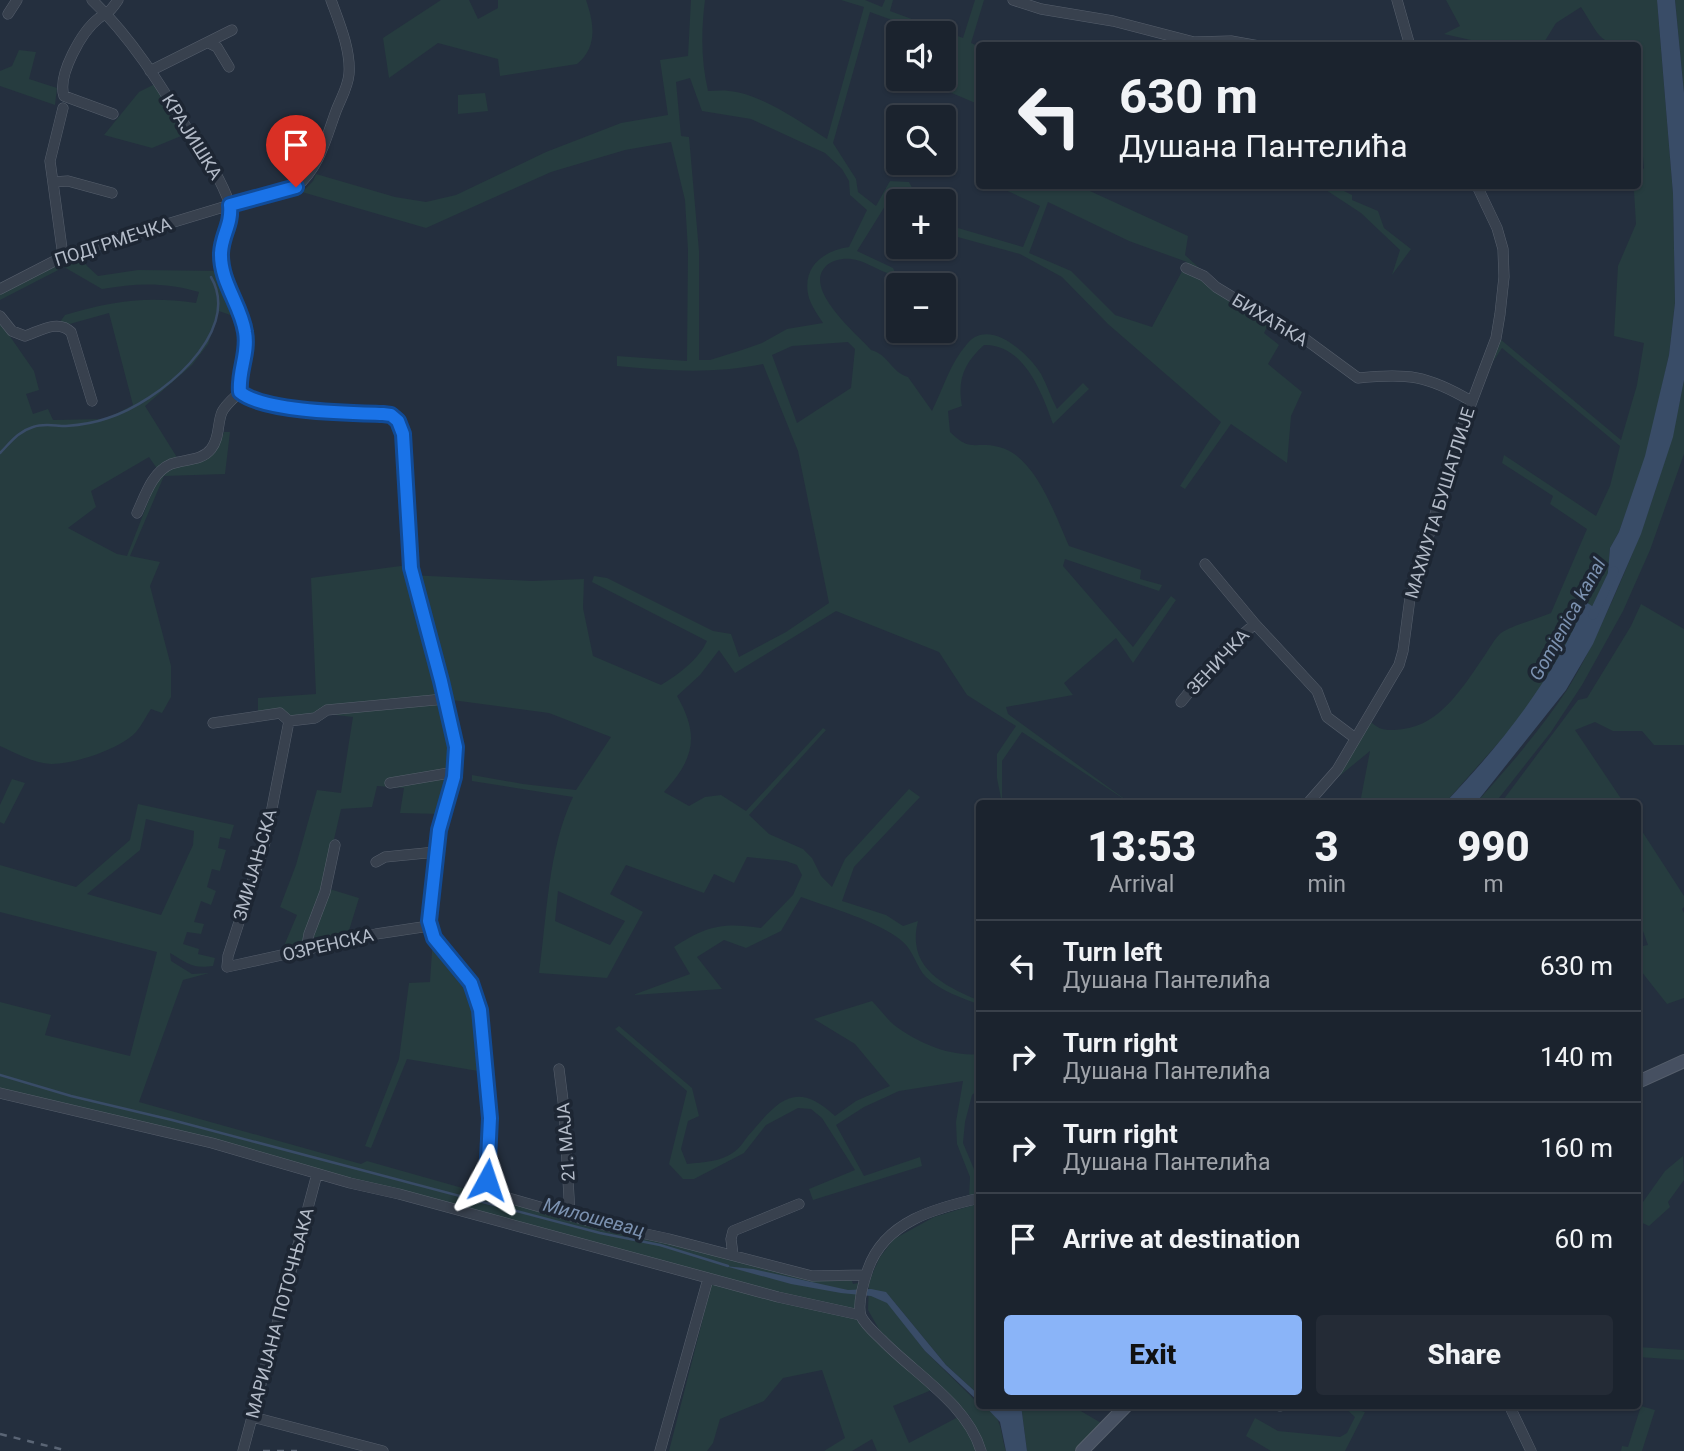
<!DOCTYPE html>
<html lang="en">
<head>
<meta charset="utf-8">
<style>
  :root { --surface:#1b232e; --page:#242b36; --text:#f1f3f6; --muted:#a0a4aa; --line:#39404a; --accent:#8ab4f8 }
  body { margin:0; font-family:Roboto,sans-serif; background:var(--page); color:var(--text); height:100vh; display:flex; flex-direction:column; font-size:26px; white-space:nowrap }
  * { box-sizing:border-box; margin:0 }
  p { font-size:23px; color:var(--muted) }
  .icon { flex:none; width:38px; height:38px; fill:none; stroke:currentColor; stroke-width:2; stroke-linecap:round; stroke-linejoin:round }
  .map { position:relative; flex:1; overflow:hidden }
  .side { position:absolute; left:976px; top:800px; width:665px; height:609px; display:flex; flex-direction:column; background:var(--surface); border-radius:7px; box-shadow:0 2px 5px #0004,0 0 0 2px var(--line) }
  .side>* { flex:none }
  .banner { position:absolute; left:976px; top:42px; width:665px; height:147px; border-radius:7px; box-shadow:0 2px 5px #0004,0 0 0 2px var(--line); background:#1b232e; color:var(--text); overflow:hidden }
  .tools { position:absolute; left:886px; top:21px; display:grid; gap:14px }
  .tools a { display:grid; place-items:center; width:70px; height:70px; border-radius:7px; background:var(--surface); box-shadow:0 2px 5px #0004,0 0 0 2px var(--line); font-size:35px }
  .pin { position:absolute; display:grid; place-items:center; width:60px; height:60px; color:#fff; margin:-72px -30px; border-radius:50% 50% 50% 0; rotate:-45deg; box-shadow:0 0 7px #0007 }
  .pin .icon { rotate:45deg }
  .me { position:absolute; width:77px; margin:-38px; rotate:5deg; stroke-linejoin:round; filter:drop-shadow(0 0 5px #0008) }
  .turn { display:flex; align-items:center; gap:24px; height:147px; padding:0 28px; font-size:32px }
  .turn .icon { width:91px; height:91px; stroke-width:2.5 }
  .turn b { display:block; font-size:49px; line-height:60px }
  .eta { display:flex; justify-content:space-evenly; align-items:center; height:119px; text-align:center }
  .eta b { font-size:42px; font-weight:800; line-height:49px }
  .cta { display:flex; gap:14px; margin-top:auto; padding:14px 28px }
  .cta a { flex:1; height:80px; border-radius:7px; background:var(--accent); color:#111; font-size:28px; font-weight:800; line-height:80px; text-align:center }
  .cta a+a { background:var(--page); color:var(--text) }
  ul { padding:0; list-style:none }
  li { display:flex; align-items:center; gap:21px; height:91px; padding:0 28px; border-top:2px solid var(--line) }
  li div { flex:1 }
  li b { display:block; font-size:26px }
  li em { font-style:normal }
  .map>svg:first-child { display:block }
</style>
</head>
<body>
<div class="map">
<svg width="1684" height="1451" viewBox="0 0 1684 1451">
  <rect width="100%" height="100%" fill="#242f3e"/>
  <!-- green -->
  <path fill="#263c3f" fill-rule="evenodd" d="M441,0H469L478,19L498,8V0H586C594,23 598,47 577,64L500,76L498,59L438,43L389,78L383,38Z
    M691,0H705C701,31 701,61 708,91C715,91 722,90 729,91C762,94 800,122 827,139L864,7L841,0H865L882,7L885,0H893L890,11L963,38L975,0H984L971,43L980,47V105L919,79H943V33H928L870,12L833,143L856,179L858,192L876,206L890,181L909,182L919,201H912L907,190H895L857,251L893,268L901,285H898V299L887,273C876,269 863,260 851,259C843,258 832,260 826,266C802,289 857,334 871,350C888,354 892,373 908,377L932,411C943,389 950,363 967,344C989,317 1028,353 1041,374C1047,385 1051,398 1057,409L1083,383L1089,389L1053,424C1042,393 1024,344 984,345C964,363 957,380 962,406L948,411L950,432C971,453 975,441 999,447C1035,455 1055,515 1069,546L1141,570L1140,579L1162,585L1159,591L1065,559L1063,566L1133,647L1171,596L1176,600L1133,663L1116,638L1064,683L1073,695L1006,707L1008,714L1130,803L1022,732L1002,761V803L997,778V754L1016,726L967,695L939,652L836,611L735,673L719,650L700,675L677,696C700,736 694,759 664,792L689,806L705,797L721,795L746,811L823,728L826,730L749,815L769,834L803,849L812,858L821,876L832,887L845,859L909,789L920,797L854,867L842,901L886,915L903,926L918,921C906,968 944,986 980,1001V1005C963,998 940,991 926,977C916,967 914,951 902,941C878,921 831,908 801,897L781,931L746,948L724,940L697,957L722,989L633,995L690,974L674,947C706,926 723,922 761,928L793,895L802,875L797,865L786,861L747,857L734,883L714,874L704,893L626,865L610,894L643,912L607,978L539,973C547,916 548,849 573,797L472,781V775L523,784L576,790L611,737L549,713L452,700L444,699L449,718L455,772L441,814L400,813L404,788L377,786L372,807L341,809L323,887L359,898L347,937L281,953L297,915L280,907L296,865L317,790L341,793L353,717L327,714L258,719V698L316,694L311,578L408,565L409,575L532,581L584,579L583,608L593,656L661,685C678,675 699,659 707,641L592,582L594,576L607,578L713,631L731,634L739,657L786,632L829,603L798,451L763,364C713,374 667,371 617,366V356L687,361L688,250L685,200L671,142L625,150L551,172L426,228L302,192L313,181L316,174L395,197L426,202L456,195L546,152L621,123L668,115L660,60L688,56ZM690,78L702,111L751,119L825,153L842,169L849,181L850,195L867,210L849,247C822,251 801,268 809,298C812,307 818,315 823,323L787,329L762,343L742,350L710,360H699V251L689,137L681,136L676,82ZM848,342L855,349L851,388L797,423L772,355L792,346ZM558,891L625,921L610,945L555,921Z
    M1446,0H1657L1673,194L1675,303L1669,355L1647,454L1619,532L1610,548L1606,595L1595,608L1590,605L1560,658L1516,723L1445,803H1360L1370,751L1337,778L1369,720C1379,731 1388,731 1403,729C1441,725 1465,684 1485,655C1489,649 1495,638 1501,633C1513,625 1537,619 1551,613L1587,529L1550,504L1553,496L1502,463L1504,455L1596,516L1610,486L1620,446L1502,348L1488,369L1500,339L1621,440L1637,385L1644,343L1614,336L1618,266L1636,224L1634,191L1602,186H1638V176L1644,168L1638,103V46C1598,45 1601,38 1581,7L1556,23L1543,44L1493,45L1444,34L1460,26Z
    M1675,0H1684V93Z
    M19,50L36,52L29,79L57,88L55,105L0,86V71L12,66Z
    M155,84L186,134L152,148L104,135L139,92Z
    M485,93L488,111L458,114V95Z
    M1000,186H1079L1188,236L1185,255L1232,298L1271,319L1264,333L1279,345L1268,364L1302,392L1291,416L1287,463L1231,424L1185,489L1180,486L1221,422L1108,324L1062,277L1020,254L943,233V226H951L1023,247L1040,206L999,187ZM1048,202L1129,241L1187,262L1152,327L1115,315L1071,271L1029,253Z
    M1320,186H1334L1352,195V200L1378,211L1384,228L1411,249L1392,275L1400,250L1361,213Z
    M79,253L87,266L98,276L138,270L220,271L236,317L219,311L208,344L192,365L145,406L178,459L158,470L149,457L91,491L96,507L68,528L117,554L127,556L159,474C187,455 211,473 224,432H230L225,474L164,476L130,556L160,562L150,586L171,666V697L162,713L151,709C146,716 142,725 136,732C120,749 75,764 51,764C33,763 16,753 0,746V322L34,371L39,390L26,394L33,414L48,409L53,420L106,419L133,405L109,313L66,325L60,322L65,315C113,301 146,296 196,303L199,292C164,282 137,283 102,289L64,267L0,300V292Z
    M1684,380V454L1650,550L1623,611L1582,685L1551,732L1495,803H1476C1508,768 1540,730 1567,690C1585,661 1599,630 1613,599C1645,528 1669,457 1684,380Z
    M1641,604L1684,629V745H1654L1642,731H1613L1595,722L1575,730L1624,803H1501L1578,700L1587,698L1631,626Z
    M12,779L25,783L4,824L0,822V805Z
    M138,804L234,825L230,839L220,837L218,848L226,850L220,871L212,869L207,887L216,891L211,905L201,901L194,922L204,924L201,934L187,932L183,944L199,949L198,954L215,958L213,966C191,969 188,963 170,953L171,961L192,974L209,973L183,980L139,1102L361,1164L367,1161L512,1202L820,1280L851,1278L853,1284L864,1282L860,1308L851,1312L0,1089V1002L51,1015L45,1035L130,1056L157,952L0,912V865L76,887L130,840ZM146,819L194,831L193,845L161,915L87,894L140,850Z
    M1638,825L1684,896V907L1682,909L1684,913V998L1667,1004L1641,971L1638,972V947L1648,945L1638,917Z
    M433,937L473,992L484,1072L407,1059L371,1148L365,1146L399,1059L409,983L430,982Z
    M872,1001C879,1008 886,1018 894,1025C918,1043 950,1057 980,1054V1088L972,1095L965,1122L963,1143L976,1174L978,1196L969,1199L970,1177L957,1144L956,1122L963,1081L899,1091L864,1107L836,1125L864,1176L920,1157L922,1166L813,1200L809,1189L855,1170L822,1118L811,1109L798,1108L766,1125L744,1153L694,1179H683L669,1164L687,1091L615,1029L619,1026L692,1088L699,1116L688,1121L681,1149L687,1164C703,1162 721,1162 734,1152C740,1148 744,1141 748,1136C778,1101 795,1079 835,1116L856,1101L890,1086L855,1044L814,1019Z
    M1683,1156L1684,1180L1668,1202L1670,1207L1649,1226L1638,1221V1209L1665,1171Z
    M980,1203V1396L946,1365L890,1297L892,1307L925,1351L980,1405C1003,1412 1000,1433 1006,1451H987L969,1415L880,1331L868,1310L869,1283L874,1270L880,1257L894,1239L934,1217Z
    M712,1283L856,1318L934,1389L893,1406L909,1443L960,1416L981,1451H877L872,1439L852,1451H824L845,1438L822,1370L783,1378L764,1401L720,1419L713,1443L707,1451H669Z
    M1638,1347L1684,1350V1360L1638,1357Z
    M1021,1405H1079V1410L1103,1424L1076,1451H1027Z
    M1342,1405L1365,1412L1345,1451H1271L1246,1436L1255,1418L1278,1431L1340,1437L1347,1433L1355,1417Z
    M1641,1406L1655,1410L1642,1451H1621L1622,1446L1628,1447Z"/>
  <!-- water -->
  <path fill="#394c67" d="M1657,0H1675L1684,93V380L1673,437L1641,534L1593,644L1566,690L1476,803H1445C1503,742 1553,679 1586,602L1595,608L1606,595L1610,548L1619,532L1645,456L1669,355L1675,303L1673,194Z
    M725,1266L753,1269L848,1290L871,1289L886,1292L946,1365L980,1396V1403L925,1351L887,1303L871,1296L841,1293L791,1284Z
    M984,1405H992L998,1411L1001,1405H1021L1027,1451H1006L1000,1422Z"/>
  <g fill="none" stroke-linecap="round" stroke-linejoin="round">
    <!-- stream -->
    <path stroke="#394c67" stroke-width="2.5" d="M0,453C11,442 17,432 33,427C44,423 55,426 66,426C80,425 94,423 108,418C156,403 244,334 211,277
      M0,1075L71,1096L172,1120L600,1233L660,1245L728,1266"/>
    <!-- canal -->
    <path stroke="#394c67" stroke-width="9" d="M1593,615L1614,571"/>
    <defs>
      <path id="street" d="M331,0C339,22 351,50 349,74C348,87 341,98 336,111C326,138 320,167 296,187L230,205C232,225 222,234 221,253C220,282 241,305 245,332C249,353 238,371 240,392L254,401L267,403L329,412L383,414L398,421L401,427L405,450L411,568L421,613L433,649L456,747L454,777L439,830L428,921L434,938L471,983L480,1010L490,1118L488,1185L498,1195L600,1224L669,1239L812,1276L866,1275
        M1013,0L1041,9L1113,21L1194,42L1231,41L1259,46
        M1397,0L1410,46
        M8,14L17,0
        M209,43L217,47L229,67
        M150,71L232,30
        M63,108L50,161L63,256
        M113,114L64,96C57,75 82,31 99,18C109,11 110,12 118,0
        M53,182L68,181L112,193
        M1186,268L1204,276L1216,287L1244,304L1290,328L1358,378C1407,373 1427,375 1471,401
        M0,289L68,254L230,205C221,178 204,154 188,130C160,84 131,37 92,0
        M0,316L12,331L25,336C40,331 58,319 71,332L92,401
        M137,513C145,496 152,472 171,464C185,459 202,461 211,449C220,438 217,424 222,412C226,404 234,398 240,392
        M1205,564L1255,624L1317,691L1327,717L1355,738
        M1181,702L1223,651L1255,624
        M289,721L266,839L228,956L227,967L376,934L429,926
        M213,723L280,713L289,721L315,718L327,710L445,699
        M390,783L455,772
        M1308,803L1337,770L1399,665L1403,651L1410,598L1457,441L1496,338L1500,314L1504,277L1503,249L1497,228L1477,186
        M376,862L385,857L436,852
        M306,951L309,934L325,892L335,845
        M559,1069L564,1109L570,1215
        M0,1093L212,1143L350,1183L399,1194L778,1297L860,1315
        M980,1198C936,1208 885,1221 868,1269C864,1281 857,1304 861,1316C865,1325 876,1334 882,1340C915,1374 967,1404 981,1451
        M733,1255L731,1239L733,1231L799,1204
        M1280,1405V1406
        M1509,1405L1531,1451
        M253,1417L383,1451
        M243,1451L317,1174
        M660,1451L708,1279"/>
      <path id="secondary" d="M1638,1082L1684,1061
        M1082,1451L1127,1405"/>
    </defs>
    <!-- street casing -->
    <use href="#street" stroke="#565f6c" stroke-width="11"/>
    <!-- secondary casing -->
    <use href="#secondary" stroke="#565f6c" stroke-width="14"/>
    <!-- street -->
    <use href="#street" stroke="#38414e" stroke-width="10"/>
    <!-- secondary -->
    <use href="#secondary" stroke="#465061" stroke-width="12"/>
    <!-- rail -->
    <path stroke="#5a6575" stroke-width="2.5" stroke-dasharray="7 7" stroke-linecap="butt" d="M0,1434L68,1451
      M263,1451H297"/>
  </g>
  <g fill="none" stroke-linecap="round" stroke-linejoin="round">
    <defs>
      <path id="route" d="M296,187L230,205C232,225 222,234 221,253C220,282 241,305 245,332C249,353 238,371 240,392C263,412 351,413 383,414L391,415L398,421L403,434L411,568L441,681L456,747L454,777L439,830L429,921L434,938L471,983L480,1010L490,1118L487,1180"/>
    </defs>
    <!-- route casing -->
    <use href="#route" stroke="#114b97" stroke-width="18"/>
    <!-- route -->
    <use href="#route" stroke="#1a73e8" stroke-width="12"/>
  </g>
  <g text-anchor="middle" stroke-width="7" stroke-linejoin="round" paint-order="stroke">
    <!-- street labels -->
    <g font-size="18" fill="#b4bcc9" stroke="#1d2633">
      <text transform="translate(192 137) rotate(58)" y="6">КРАЈИШКА</text>
      <text transform="translate(113 242) rotate(-18)" y="6">ПОДГРМЕЧКА</text>
      <text transform="translate(1270 320) rotate(31)" y="6">БИХАЋКА</text>
      <text transform="translate(1440 503) rotate(-73)" y="6">МАХМУТА БУШАТЛИЈЕ</text>
      <text transform="translate(1218 662) rotate(-47)" y="6">ЗЕНИЧКА</text>
      <text transform="translate(255 865) rotate(-74)" y="6">ЗМИЈАЊСКА</text>
      <text transform="translate(328 945) rotate(-13)" y="6">ОЗРЕНСКА</text>
      <text transform="translate(566 1142) rotate(-94)" y="6">21. МАЈА</text>
      <text transform="translate(280 1313) rotate(-75)" y="6">МАРИЈАНА ПОТОЧЊАКА</text>
    </g>
    <!-- water labels -->
    <g font-size="19" font-style="italic" fill="#7c92b1" stroke="#1d2633">
      <text transform="translate(1567 619) rotate(-61)" y="7">Gomjenica kanal</text>
      <text transform="translate(594 1217) rotate(15)" y="7">Милошевац</text>
    </g>
  </g>
</svg>
<div class="tools">
<a><svg class="icon" aria-label="sound" viewBox="0 0 24 24"><path d="M4 9h4l5-4v14l-5-4H4zM17 9q2 3 0 6"/></svg></a>
<a><svg class="icon" aria-label="search" viewBox="0 0 24 24"><circle cx="10" cy="10" r="6"/><path d="M15 15l6 6"/></svg></a>
<a>+</a>
<a>−</a>
</div>
<div class="pin" style="left:296px;top:187px;background:#d93025"><svg class="icon" aria-label="arrive" viewBox="0 0 24 24"><path d="M6 21V4h12l-3 4 3 4H6"/></svg></div>
<svg class="me" style="left:487px;top:1180px" viewBox="-20 -20 40 40"><path d="M0-17L14 15 0 8-14 15z" fill="#1a73e8" stroke="#fff" stroke-width="4"/></svg>
<div class="banner">
<div class="turn"><svg class="icon" aria-label="left" viewBox="0 0 24 24"><path d="M17 20v-9H6M10 6l-5 5 5 5"/></svg><div><b>630 m</b>Душана Пантелића</div></div>
</div>
<section class="side">
<div class="eta">
<div><b>13:53</b><p>Arrival</p></div>
<div><b>3</b><p>min</p></div>
<div><b>990</b><p>m</p></div>
</div>
<ul>
<li><svg class="icon" aria-label="left" viewBox="0 0 24 24"><path d="M17 20v-9H6M10 6l-5 5 5 5"/></svg><div><b>Turn left</b><p>Душана Пантелића</p></div><em>630 m</em></li>
<li><svg class="icon" aria-label="right" viewBox="0 0 24 24"><path d="M7 20v-9h11M14 6l5 5-5 5"/></svg><div><b>Turn right</b><p>Душана Пантелића</p></div><em>140 m</em></li>
<li><svg class="icon" aria-label="right" viewBox="0 0 24 24"><path d="M7 20v-9h11M14 6l5 5-5 5"/></svg><div><b>Turn right</b><p>Душана Пантелића</p></div><em>160 m</em></li>
<li><svg class="icon" aria-label="arrive" viewBox="0 0 24 24"><path d="M6 21V4h12l-3 4 3 4H6"/></svg><div><b>Arrive at destination</b></div><em>60 m</em></li>
</ul>
<div class="cta"><a>Exit</a><a>Share</a></div>
</section>
</div>
</body>
</html>
